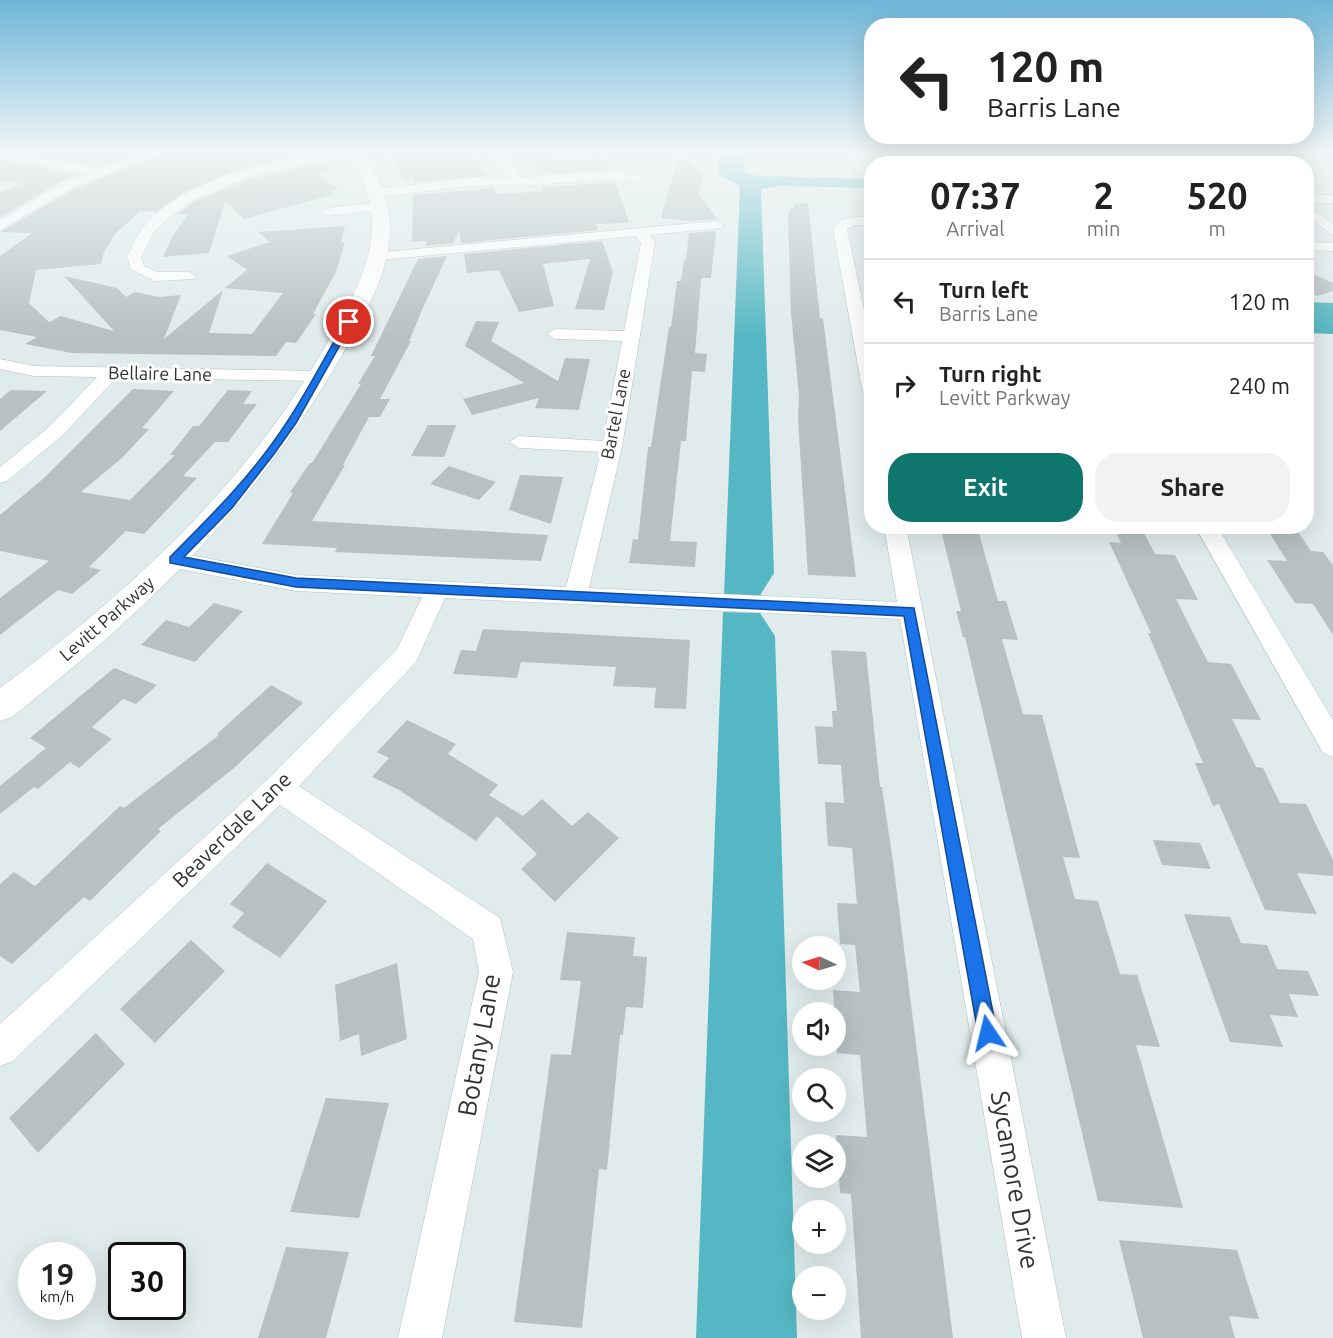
<!DOCTYPE html>
<html lang="en">
<head>
<meta charset="utf-8">
<style>
  :root { --surface:#fff; --page:#f2f2f2; --text:#222; --muted:#767676; --line:#e0e0e0; --accent:#0f766e }
  body { margin:0; font-family:Ubuntu,sans-serif; background:var(--page); color:var(--text); height:100vh; display:flex; flex-direction:column; font-size:22px; white-space:nowrap }
  * { box-sizing:border-box; margin:0 }
  p { font-size:20px; color:var(--muted) }
  .icon { flex:none; width:33px; height:33px; fill:none; stroke:currentColor; stroke-width:2; stroke-linecap:round; stroke-linejoin:round }
  .map { position:relative; flex:1; overflow:hidden }
  .side { position:absolute; left:864px; top:156px; width:450px; height:378px; display:flex; flex-direction:column; background:var(--surface); border-radius:24px; box-shadow:0 6px 24px #0002 }
  .side>* { flex:none }
  .top-card { position:absolute; left:864px; top:18px; width:450px; height:126px; border-radius:24px; box-shadow:0 6px 24px #0002; background:#fff; color:var(--text); overflow:hidden }
  .needle { width:39px; rotate:274deg }
  .fabs { position:absolute; left:792px; top:936px; display:grid; gap:12px }
  .fabs a { display:grid; place-items:center; width:54px; height:54px; border-radius:50%; background:var(--surface); box-shadow:0 6px 24px #0002; font-size:30px }
  .speed { position:absolute; left:18px; top:1242px; display:flex; gap:12px; font-size:30px; font-weight:700; text-align:center }
  .speed>* { display:grid; place-content:center; width:78px; height:78px; border-radius:50%; background:var(--surface); box-shadow:0 6px 24px #0002; line-height:1 }
  .speed small { font-size:15px; font-weight:400 }
  .speed .limit { border:3px solid #111; border-radius:9px; background:#fff; color:#111 }
  .pin { position:absolute; display:grid; place-items:center; width:51px; height:51px; color:#fff; margin:-26px; border:3px solid #fff; border-radius:50%; box-shadow:0 2px 6px #0007 }
  .me { position:absolute; width:66px; margin:-33px; rotate:350deg; stroke-linejoin:round; filter:drop-shadow(0 0 4px #0008) }
  .turn { display:flex; align-items:center; gap:21px; height:126px; padding:0 24px; font-size:27px }
  .turn .icon { width:78px; height:78px; stroke-width:2.5 }
  .turn b { display:block; font-size:42px; line-height:51px }
  .eta { display:flex; justify-content:space-evenly; align-items:center; height:102px; text-align:center }
  .eta b { font-size:36px; font-weight:700; line-height:42px }
  .cta { display:flex; gap:12px; margin-top:auto; padding:12px 24px }
  .cta a { flex:1; height:69px; border-radius:24px; background:var(--accent); color:#fff; font-size:24px; font-weight:700; line-height:69px; text-align:center }
  .cta a+a { background:var(--page); color:var(--text) }
  ul { padding:0; list-style:none }
  li { display:flex; align-items:center; gap:18px; height:84px; padding:0 24px; border-top:2px solid var(--line) }
  li div { flex:1 }
  li b { display:block; font-size:22px }
  li em { font-style:normal }
  .map>svg:first-child { display:block }
</style>
</head>
<body>
<div class="map">
<svg width="1333" height="1338" viewBox="0 0 1333 1338">
  <rect width="100%" height="100%" fill="#e0ebec"/>
  <!-- forest -->
  <path fill="#54b7c3" d="M718,150H743L745,173L758,176L871,179V188L780,186L761,189L774,573L759,597L724,596L740,186L719,174Z
    M1307,302L1333,303V334L1307,333Z
    M723,612L760,613L775,636L797,1338H696Z"/>
  <!-- building -->
  <path fill="#b7c1c2" d="M6,150H144L100,167Z
    M168,150H305L309,153L236,170L186,191L156,212L141,211L115,234L104,252L101,264L36,270L29,303L49,322L61,316L114,331L64,276L117,288L126,297L135,292L160,297L181,295L164,339L223,290L209,333L252,334L283,293L225,288L247,270L227,256L270,242L258,232L345,226L341,243L345,242L336,272L313,314H316L296,343L286,342L276,356L72,353L25,344L37,337L0,330V256L32,233L0,232L73,190Z
    M385,150H473L488,176L414,182V178L404,179Z
    M533,150H550L557,158L606,155L611,170L538,174Z
    M679,154L703,175L699,195L717,219L690,221L661,218Z
    M0,159L78,175L63,180L0,217V193L21,184L0,180Z
    M321,163L331,171L316,174L339,189L330,191L335,194L244,219L225,201L209,253L163,257L172,237L188,214H177L196,201L250,179Z
    M615,182L629,222L626,223L596,224L598,230L461,243L459,231L453,243L425,246L427,241L412,242L413,195L494,188L496,194L542,191L541,187Z
    M808,203L820,318H823L856,577L808,575L798,419L799,395L791,313L788,213L796,204Z
    M716,231L711,278H701L695,353L707,354L705,372L692,371L686,441H681L670,541L697,542L695,567L629,563L633,539L638,540L648,447H651L669,327H671L677,281H681L684,260H686L689,233Z
    M602,241L613,272L604,310L575,309L590,259L543,264L554,306L519,312L499,270L467,273L464,254Z
    M447,256L422,310L409,341H411L380,399H390L380,417H369L343,465H345L312,521L548,535L541,561L335,552L337,548L262,544L293,493L290,492L310,463H312L361,384H358L375,356H371L418,259Z
    M1306,271L1333,283V291L1317,296L1306,291Z
    M476,321L499,322L491,341L558,381L565,358L590,359L579,410L535,408L539,398L472,415L463,399L524,383L465,346Z
    M133,389L174,391L142,428L149,429L122,458L81,492L130,500L175,455H170L193,426H199L228,390L252,391L243,404H257L228,442H215L183,476L197,478L144,534L126,531L89,567L101,570L72,594L58,590L0,635V598L49,561L0,551V515L44,478Z
    M11,390L47,391L0,431V399Z
    M428,425H456L444,457L411,456Z
    M449,466L496,482L479,500L430,484Z
    M520,475L563,477L551,524L509,510Z
    M940,526H977L998,601H1006L1018,640L1002,639L1023,714L1042,715L1080,858L1063,857L1075,899L1098,901L1120,974L1137,975L1160,1047L1136,1045L1183,1208L1098,1201L965,637H963L956,611H961Z
    M1265,526H1294L1311,551L1323,552L1333,565V635L1313,604L1295,603L1267,560L1287,561Z
    M1116,532L1144,533L1155,554L1175,555L1189,582L1198,600L1176,599L1194,635L1208,662L1231,664L1261,720L1232,719L1256,767L1263,768L1280,803L1306,804L1333,860V876L1297,873L1317,914L1265,910L1219,804L1213,806L1195,763H1203L1148,633H1151L1109,542L1121,543Z
    M214,603L243,611L195,662L141,645L166,620L189,627Z
    M483,629L690,640L686,709L654,708L656,688L613,686L616,667L521,662L517,678L453,674L461,650L476,651Z
    M831,650L866,652L880,787H882L894,869L953,1338H861L851,1194L840,1193L836,1135L867,1137L860,1055L837,1053L833,990L860,992L855,945L840,944L837,903L857,904L852,848L828,846L825,802L844,803L841,765L818,764L815,726L833,727L832,711H837Z
    M114,668L157,685L136,704L123,699L92,727L112,739L79,768L70,762L38,789L34,787L0,814V786L46,748L30,738Z
    M271,685L303,703L234,768L158,829L161,831L90,901L84,897L12,964L0,956V884L14,872L35,886L120,806L124,808L219,735L217,734Z
    M407,720L456,744L448,754L498,785L489,795L523,816L542,799L572,826L588,812L619,838L555,902L521,869L537,854L497,816L476,841L399,790L372,777L389,758L377,752Z
    M1153,840L1200,843L1211,869L1162,865Z
    M267,863L327,901L280,958L232,927L244,913L230,904Z
    M1184,914L1230,917L1241,943L1267,945L1277,969L1308,971L1319,996L1289,994L1298,1017L1270,1015L1283,1047L1230,1042Z
    M567,932L635,937L633,956L647,957L643,1008L626,1007L623,1035H620L607,1170L599,1169L582,1328L514,1322L551,1054L571,1055L581,981L560,980Z
    M191,940L225,971L155,1043L120,1009Z
    M397,963L407,1039L361,1056L359,1034L340,1041L335,985Z
    M96,1033L125,1064L38,1153L9,1118Z
    M326,1098L389,1103L359,1218L290,1212Z
    M1119,1240L1237,1250L1259,1319L1229,1316L1235,1338H1143Z
    M286,1247L349,1252L326,1338H258Z"/>
  <g fill="none" stroke-linecap="round" stroke-linejoin="round">
    <defs>
      <path id="street" d="M150,150H166L72,188L0,230V220L64,182L87,174L0,157V151L100,169Z
        M341,150L361,151L249,177L195,199L172,214L155,231L141,257L144,266L157,272H189L196,276L194,279L155,281L131,269L127,257C133,246 137,234 145,225C193,173 275,161 341,150Z
        M489,150H501L521,178C544,177 627,165 642,178L636,182L611,179L534,185L469,186L377,197L371,193L377,189L469,178H509Z
        M1306,195H1333V203H1306Z
        M381,202L386,203V209L328,216L321,212L328,208Z
        M1306,205L1333,224V235L1306,216Z
        M855,217H872V225H855L847,229L872,347V398L863,393L833,228L842,220Z
        M716,221L723,225L721,228L649,235L655,242L622,447L589,588L897,602L884,526H906L1066,1338H1022L900,619L445,598L416,662L299,786L500,918L513,972L442,1338H398L479,972L473,939L280,805L13,1061L0,1066V1024L268,779L397,649L422,597L296,591L174,568L166,566L163,560L166,554L174,552L296,575L566,587L601,452L519,448L509,442L519,436L603,441L622,341L555,339L547,334L555,329L624,331L641,243L636,236L379,260L372,256L374,253Z
        M1306,242L1333,243V251L1306,250Z
        M0,359L34,366L320,371L329,376L320,381L116,378L63,435L7,481L0,483V467L49,427L97,377L34,376L0,369Z
        M1195,526H1217L1333,720V757L1323,753Z"/>
      <path id="secondary" d="M348,150H362C377,174 389,197 390,226C391,272 363,318 341,357C254,507 147,611 12,717L0,721V688C131,591 251,481 331,336C350,303 371,266 372,227C373,198 361,174 348,150Z"/>
    </defs>
    <!-- street casing -->
    <use href="#street" stroke="#b4bebf" stroke-width="1"/>
    <!-- secondary casing -->
    <use href="#secondary" stroke="#b4bebf" stroke-width="1"/>
    <!-- street -->
    <use href="#street" fill="#fff" fill-rule="evenodd"/>
    <!-- secondary -->
    <use href="#secondary" fill="#fff" fill-rule="evenodd"/>
  </g>
  <!-- sky -->
  <linearGradient id="sky" x2="0" y2="1"><stop stop-color="#6db5d9"/><stop offset="0.45" stop-color="#f1f6f6"/><stop offset="1" stop-color="#f1f6f6" stop-opacity="0"/></linearGradient>
  <rect width="1333" height="337" fill="url(#sky)"/>
  <!-- route -->
  <path fill="#1a73e8" stroke="#114b97" stroke-width="1.5" d="M349,320L353,322L296,423L274,454L232,508L184,557L296,578L914,608L997,1033L994,1040L988,1043L981,1040L978,1033L904,616L296,587L170,563V557C212,515 255,472 287,422C308,390 326,355 345,322Z"/>
  <g text-anchor="middle" stroke-width="6" stroke-linejoin="round" paint-order="stroke">
    <!-- far-street labels -->
    <g font-size="18" fill="#2f3334" stroke="#fff">
      <text transform="translate(160 374) rotate(1)" y="6">Bellaire Lane</text>
      <text transform="translate(616 414) rotate(-79)" y="6">Bartel Lane</text>
      <text transform="translate(107 619) rotate(-41)" y="6">Levitt Parkway</text>
    </g>
    <!-- street labels -->
    <g font-size="21" fill="#2f3334" stroke="#fff">
      <text transform="translate(232 830) rotate(-44)" y="7">Beaverdale Lane</text>
    </g>
    <!-- near-street labels -->
    <g font-size="26" fill="#2f3334" stroke="#fff">
      <text transform="translate(479 1045) rotate(-80)" y="9">Botany Lane</text>
      <text transform="translate(1015 1180) rotate(80)" y="9">Sycamore Drive</text>
    </g>
  </g>
</svg>
<div class="fabs">
<a><svg class="needle" viewBox="-14 -14 28 28"><path d="M0-13l5 13h-10z" fill="#e53935"/><path d="M0 13l5-13h-10z" fill="#767676"/></svg></a>
<a><svg class="icon" aria-label="sound" viewBox="0 0 24 24"><path d="M4 9h4l5-4v14l-5-4H4zM17 9q2 3 0 6"/></svg></a>
<a><svg class="icon" aria-label="search" viewBox="0 0 24 24"><circle cx="10" cy="10" r="6"/><path d="M15 15l6 6"/></svg></a>
<a><svg class="icon" aria-label="layers" viewBox="0 0 24 24"><path d="M12 4l9 5-9 5-9-5zM3 14l9 5 9-5"/></svg></a>
<a>+</a>
<a>−</a>
</div>
<div class="speed"><div>19<small>km/h</small></div><div class="limit">30</div></div>
<div class="pin" style="left:349px;top:322px;background:#d93025"><svg class="icon" aria-label="arrive" viewBox="0 0 24 24"><path d="M6 21V4h12l-3 4 3 4H6"/></svg></div>
<svg class="me" style="left:988px;top:1033px" viewBox="-20 -20 40 40"><path d="M0-17L14 15 0 8-14 15z" fill="#1a73e8" stroke="#fff" stroke-width="4"/></svg>
<div class="top-card">
<div class="turn"><svg class="icon" aria-label="left" viewBox="0 0 24 24"><path d="M17 20v-9H6M10 6l-5 5 5 5"/></svg><div><b>120 m</b>Barris Lane</div></div>
</div>
<section class="side">
<div class="eta">
<div><b>07:37</b><p>Arrival</p></div>
<div><b>2</b><p>min</p></div>
<div><b>520</b><p>m</p></div>
</div>
<ul>
<li><svg class="icon" aria-label="left" viewBox="0 0 24 24"><path d="M17 20v-9H6M10 6l-5 5 5 5"/></svg><div><b>Turn left</b><p>Barris Lane</p></div><em>120 m</em></li>
<li><svg class="icon" aria-label="right" viewBox="0 0 24 24"><path d="M7 20v-9h11M14 6l5 5-5 5"/></svg><div><b>Turn right</b><p>Levitt Parkway</p></div><em>240 m</em></li>
</ul>
<div class="cta"><a>Exit</a><a>Share</a></div>
</section>
</div>
</body>
</html>
